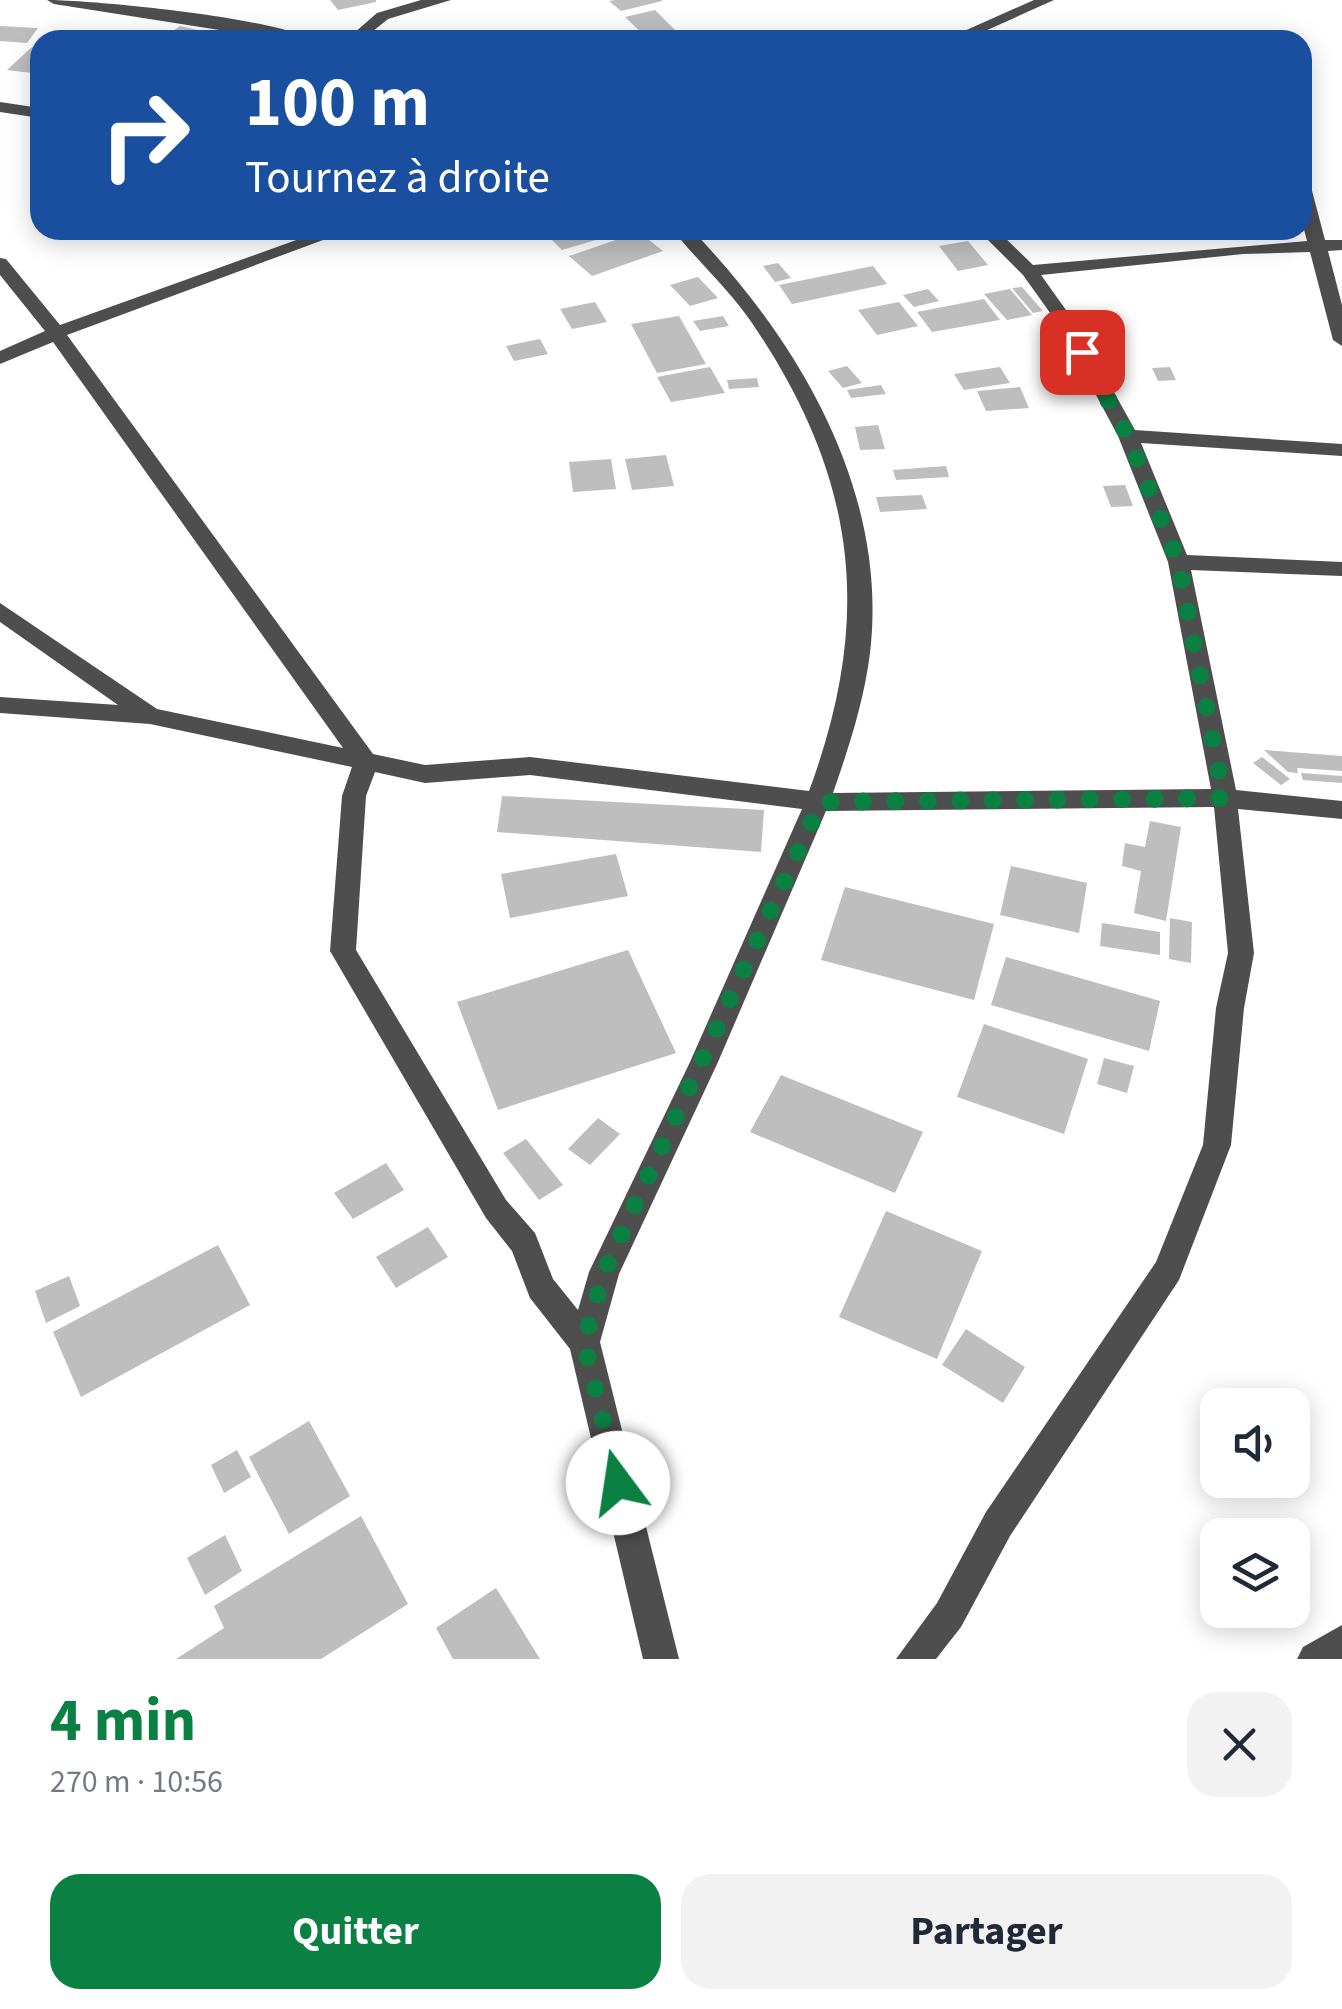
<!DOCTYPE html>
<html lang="fr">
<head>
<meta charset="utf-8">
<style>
  :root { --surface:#fff; --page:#f2f2f3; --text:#1f2937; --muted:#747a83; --accent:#0b8043 }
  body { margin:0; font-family:"Source Sans 3",sans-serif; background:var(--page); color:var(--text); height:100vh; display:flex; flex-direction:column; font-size:38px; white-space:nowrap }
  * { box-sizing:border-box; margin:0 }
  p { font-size:32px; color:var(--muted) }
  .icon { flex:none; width:55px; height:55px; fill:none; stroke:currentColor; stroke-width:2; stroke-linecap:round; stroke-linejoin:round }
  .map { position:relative; height:1659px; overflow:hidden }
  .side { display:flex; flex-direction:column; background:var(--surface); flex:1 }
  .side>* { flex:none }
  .guide { position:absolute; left:30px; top:30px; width:1282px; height:210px; border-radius:30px; box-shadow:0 5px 25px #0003; background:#1a4fa0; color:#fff; overflow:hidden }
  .fabs { position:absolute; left:1200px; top:1388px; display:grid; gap:20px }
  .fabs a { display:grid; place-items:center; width:110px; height:110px; border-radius:20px; background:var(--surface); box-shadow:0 5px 25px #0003; font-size:50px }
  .pin { position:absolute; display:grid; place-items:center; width:85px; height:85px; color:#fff; margin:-42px; border-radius:20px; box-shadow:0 5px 15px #0006 }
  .me { position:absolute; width:110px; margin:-55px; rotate:346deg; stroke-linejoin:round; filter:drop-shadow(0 0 8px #0008) }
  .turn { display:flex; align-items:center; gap:35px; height:210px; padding:0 50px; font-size:45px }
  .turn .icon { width:130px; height:130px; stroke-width:2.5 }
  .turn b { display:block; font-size:70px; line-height:85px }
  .round { display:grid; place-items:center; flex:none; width:105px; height:105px; border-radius:30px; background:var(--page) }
  .headline { display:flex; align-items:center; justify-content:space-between; height:170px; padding:0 50px }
  h1 { font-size:60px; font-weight:700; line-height:75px; color:var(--accent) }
  .primary-button { display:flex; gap:20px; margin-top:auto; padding:20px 50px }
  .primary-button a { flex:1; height:115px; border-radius:30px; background:var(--accent); color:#fff; font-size:40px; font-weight:700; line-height:115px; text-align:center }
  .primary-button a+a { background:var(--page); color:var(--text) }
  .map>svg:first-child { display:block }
</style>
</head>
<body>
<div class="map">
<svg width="1342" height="1659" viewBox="0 0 1342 1659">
  <rect width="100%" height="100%" fill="#fff"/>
  <!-- building -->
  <path fill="#bebebe" d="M330,0H376V2L338,10Z
    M615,0H662V1L621,11L609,1Z
    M655,10L676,31L646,37L625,17Z
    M0,26L38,28L27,43L0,41Z
    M180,26L198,30L184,40L163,38Z
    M456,30L466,40H421V39Z
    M32,47L40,48V74L7,70Z
    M562,230H626V231L562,250L547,235Z
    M639,232L663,251L592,276L569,256Z
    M968,241L988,265L958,271L939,246Z
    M778,263L791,278L775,282L763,266Z
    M873,266L887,284L792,304L779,285Z
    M698,277L718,298L690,306L670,285Z
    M1022,287L1043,311L1033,313L1012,288Z
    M928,289L939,301L914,307L903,295Z
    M1010,289L1032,315L1007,320L984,294Z
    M984,299L1000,320L932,332L917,312Z
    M595,302L607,322L572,329L560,309Z
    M899,302L918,326L877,335L858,310Z
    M679,316L706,364L657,373L631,324Z
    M723,316L729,326L700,331L693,321Z
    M540,339L548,354L514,361L506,346Z
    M847,366L862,383L843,388L828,371Z
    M710,367L725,393L671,402L657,377Z
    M1000,367L1010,383L964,390L954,374Z
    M1170,367L1176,380L1158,381L1152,368Z
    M757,378L759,387L729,389L727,380Z
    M881,385L886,394L851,398L847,390Z
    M1020,387L1029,408L986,411L977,391Z
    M878,425L885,449L860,450L855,427Z
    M666,455L674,486L632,490L625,459Z
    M611,459L616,489L573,492L569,462Z
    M946,466L949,477L896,480L893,470Z
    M1125,485L1133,506L1111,507L1103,486Z
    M922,495L927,509L880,512L876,497Z
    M1264,750L1342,756V771L1297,768L1298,773L1288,772Z
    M1262,757L1290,779L1281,785L1253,763Z
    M1301,773L1342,776V783L1303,780Z
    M502,796L764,810L761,852L497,832Z
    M1150,821L1181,827L1166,921L1134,913L1141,871L1122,866L1125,843L1145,847Z
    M616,854L628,896L510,918L501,874Z
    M1011,866L1087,883L1079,933L1000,915Z
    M845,887L994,924L974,1000L821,960Z
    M1170,918L1192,922L1191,963L1169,959Z
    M1102,923L1160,932V955L1100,946Z
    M628,950L676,1053L498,1110L457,1002Z
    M1006,957L1160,1001L1149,1051L991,1005Z
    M984,1024L1088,1059L1064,1134L957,1097Z
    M1104,1058L1134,1066L1127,1093L1097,1084Z
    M781,1075L923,1132L895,1193L750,1132Z
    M598,1118L620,1134L590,1165L568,1149Z
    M526,1139L563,1185L539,1200L503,1153Z
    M386,1163L404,1190L353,1219L334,1193Z
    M886,1211L982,1251L937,1359L839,1317Z
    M428,1227L448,1257L396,1288L376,1257Z
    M218,1245L250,1305L81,1397L53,1332Z
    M69,1276L80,1306L46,1323L35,1291Z
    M966,1329L1025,1367L1003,1403L942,1365Z
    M309,1421L350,1496L289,1534L249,1457Z
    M237,1450L251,1477L224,1493L211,1465Z
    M361,1516L408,1604L321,1659H176L224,1628L214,1606Z
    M225,1535L242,1571L205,1595L187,1558Z
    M496,1588L540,1659H453L436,1628Z"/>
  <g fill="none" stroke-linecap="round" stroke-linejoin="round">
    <!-- minor -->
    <path fill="#4e4e4e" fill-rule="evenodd" d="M47,0C93,0 278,18 311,40H283L54,4Z
      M421,0H451L388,19L362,40H346L377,13Z
      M1034,0H1054L965,40H944Z
      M0,102L40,108V118L0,112Z
      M1302,182L1311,187L1325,240H1342V250L1328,251L1342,305V346L1333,340L1310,252L1243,254L1041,275L1076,324L1135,430L1342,444V456L1141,443L1187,555L1342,562V576L1191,570L1236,790L1342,801V819L1238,809L1254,953L1244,1008L1231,1145L1179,1280L1010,1536L961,1627L936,1659H896L937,1603L986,1512L1156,1262L1203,1145L1216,1008L1228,953L1214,807L826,811L718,1062L619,1274L600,1342L679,1659H643L570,1349L530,1298L512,1251L486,1218L330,951L342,796L352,767L150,724L0,713V697L118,705L0,622V603L157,709L343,748L53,342L0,364V351L45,331L0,275V258L6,259L60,325L324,230H350L67,335L373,754L425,765L530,757L809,791C874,616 857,478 752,323C729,289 698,262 673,230H692C799,341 889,492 870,653C864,701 849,747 833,793L1211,789L1168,562L1118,436L1058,324L1023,275L978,230H997L1033,265L1307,241L1302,222ZM375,772L425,783L530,775L802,809L690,1062L589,1272L578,1310L553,1279L535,1233L506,1200L356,950L366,796Z
      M1342,1625V1659H1297L1303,1647Z"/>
  </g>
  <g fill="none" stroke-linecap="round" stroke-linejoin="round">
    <!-- route -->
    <path stroke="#0b8043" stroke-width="18" stroke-dasharray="0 32.4" d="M618,1483L584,1342L604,1272L821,802L1224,798L1178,562L1128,436L1082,352"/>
  </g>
</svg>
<div class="fabs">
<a><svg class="icon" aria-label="sound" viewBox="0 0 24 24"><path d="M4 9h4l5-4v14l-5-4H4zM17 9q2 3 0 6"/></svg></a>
<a><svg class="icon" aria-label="layers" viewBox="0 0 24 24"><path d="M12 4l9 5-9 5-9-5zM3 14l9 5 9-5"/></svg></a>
</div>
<div class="pin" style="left:1082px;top:352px;background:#d93025"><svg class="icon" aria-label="arrive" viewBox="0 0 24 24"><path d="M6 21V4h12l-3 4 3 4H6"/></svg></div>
<svg class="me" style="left:618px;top:1483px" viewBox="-20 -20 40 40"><circle r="19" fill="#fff"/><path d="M0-13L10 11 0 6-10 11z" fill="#0b8043"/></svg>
<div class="guide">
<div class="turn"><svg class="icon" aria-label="right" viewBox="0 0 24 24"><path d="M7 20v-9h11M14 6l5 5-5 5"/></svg><div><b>100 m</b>Tournez à droite</div></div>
</div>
</div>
<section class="side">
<div class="headline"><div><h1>4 min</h1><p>270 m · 10:56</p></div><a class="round"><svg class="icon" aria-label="close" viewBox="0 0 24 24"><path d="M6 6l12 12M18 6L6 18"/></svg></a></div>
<div class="primary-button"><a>Quitter</a><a>Partager</a></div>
</section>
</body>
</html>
